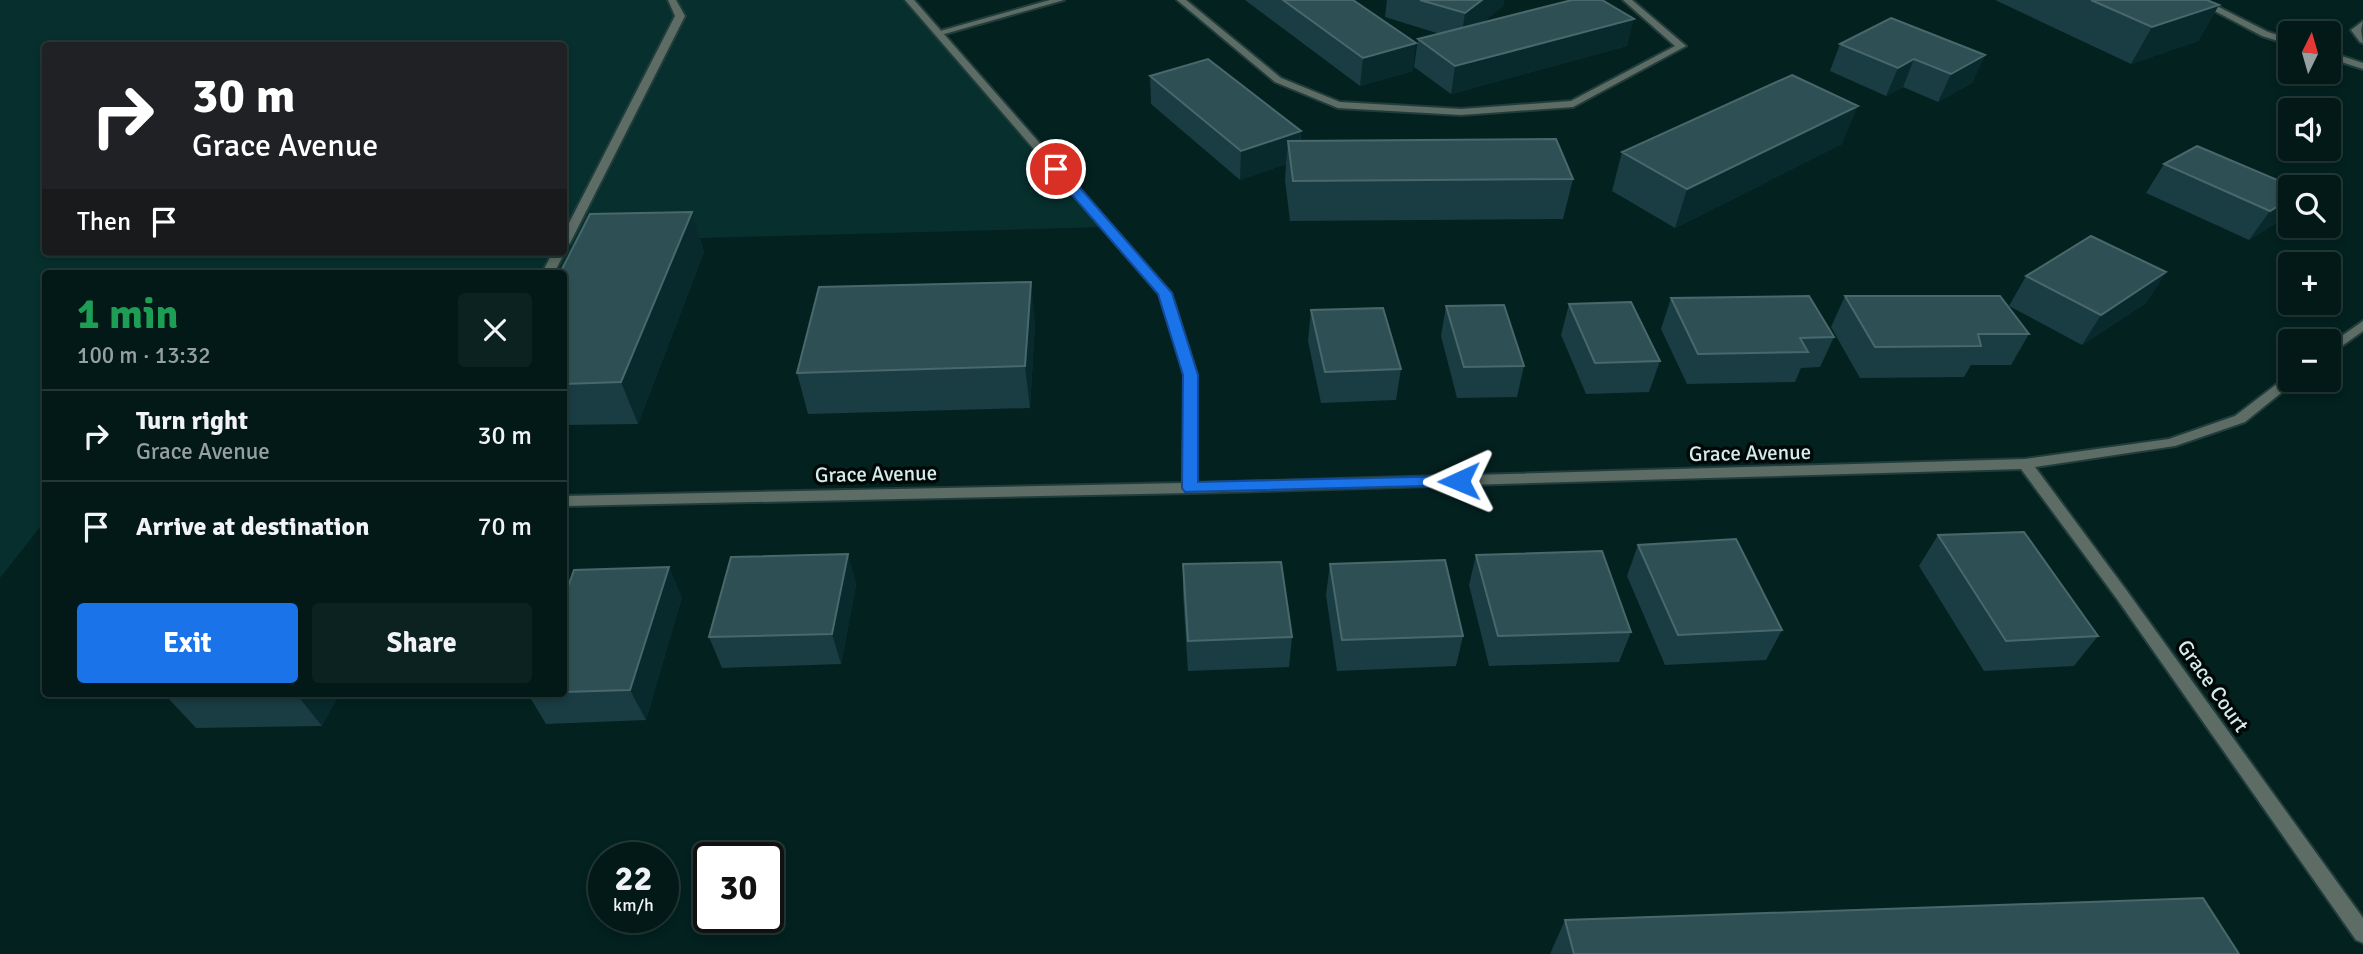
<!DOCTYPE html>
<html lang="en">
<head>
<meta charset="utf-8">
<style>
  :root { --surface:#021917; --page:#0c2220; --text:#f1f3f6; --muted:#96a0a1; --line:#233836; --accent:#1a73e8 }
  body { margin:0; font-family:Signika,sans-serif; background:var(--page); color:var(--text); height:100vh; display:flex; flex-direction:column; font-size:26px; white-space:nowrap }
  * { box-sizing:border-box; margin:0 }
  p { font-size:23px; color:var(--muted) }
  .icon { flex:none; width:38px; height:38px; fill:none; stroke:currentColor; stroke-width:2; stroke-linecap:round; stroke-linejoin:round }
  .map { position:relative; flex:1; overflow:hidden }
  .drawer { position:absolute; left:42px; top:270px; width:525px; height:427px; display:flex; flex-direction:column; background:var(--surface); border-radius:7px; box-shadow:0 4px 10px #0003,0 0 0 2px var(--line) }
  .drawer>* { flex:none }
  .top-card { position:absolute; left:42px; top:42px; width:525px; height:214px; border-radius:7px; box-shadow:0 4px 10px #0003,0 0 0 2px var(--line); background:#202124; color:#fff; overflow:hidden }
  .needle { width:46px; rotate:5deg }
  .fabs { position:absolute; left:2278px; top:21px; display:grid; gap:14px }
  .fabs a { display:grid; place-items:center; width:63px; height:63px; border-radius:7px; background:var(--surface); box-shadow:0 4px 10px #0003,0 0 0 2px var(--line); font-size:35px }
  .speed { position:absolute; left:588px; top:842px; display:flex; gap:14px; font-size:35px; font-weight:700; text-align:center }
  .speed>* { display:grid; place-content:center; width:91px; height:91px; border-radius:50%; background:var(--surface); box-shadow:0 4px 10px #0003,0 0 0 2px var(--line); line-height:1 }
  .speed small { font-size:18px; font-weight:400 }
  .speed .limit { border:4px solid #111; border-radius:10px; background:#fff; color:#111 }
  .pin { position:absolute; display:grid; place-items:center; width:60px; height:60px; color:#fff; margin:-30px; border:4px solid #fff; border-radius:50%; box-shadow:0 2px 7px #0007 }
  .me { position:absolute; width:77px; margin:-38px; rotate:269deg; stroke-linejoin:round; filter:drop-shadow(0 0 5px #0008) }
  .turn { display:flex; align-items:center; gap:24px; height:147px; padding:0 35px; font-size:32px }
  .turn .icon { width:91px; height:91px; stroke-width:2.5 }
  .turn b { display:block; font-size:49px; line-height:60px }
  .then { display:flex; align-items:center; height:66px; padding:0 35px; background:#0003; gap:14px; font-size:26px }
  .round { display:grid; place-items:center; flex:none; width:74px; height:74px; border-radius:7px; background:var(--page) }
  .head { display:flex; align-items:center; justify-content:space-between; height:119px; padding:0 35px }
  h1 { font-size:42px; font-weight:700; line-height:52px; color:#1e9e55 }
  .cta { display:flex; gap:14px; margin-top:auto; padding:14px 35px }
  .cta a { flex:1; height:80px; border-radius:7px; background:var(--accent); color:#fff; font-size:28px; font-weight:700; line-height:80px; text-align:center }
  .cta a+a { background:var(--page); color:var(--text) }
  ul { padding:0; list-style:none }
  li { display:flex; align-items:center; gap:21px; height:91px; padding:0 35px; border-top:2px solid var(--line) }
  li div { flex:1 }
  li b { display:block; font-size:26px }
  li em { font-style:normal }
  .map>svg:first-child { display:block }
</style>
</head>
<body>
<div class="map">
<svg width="2363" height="954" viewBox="0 0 2363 954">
  <rect width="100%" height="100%" fill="#03211f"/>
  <!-- built -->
  <path fill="#072f2d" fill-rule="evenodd" d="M0,0H909L1107,227L594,241L564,273H46L45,521L0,578ZM46,46H564V252H46Z"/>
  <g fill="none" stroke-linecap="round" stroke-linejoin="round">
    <defs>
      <path id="lane" d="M668,0H676L685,16L570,243L564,246V233L675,16Z
        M1050,0H1064L941,35L933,33Z
        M1177,0H1186L1281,78L1340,102L1461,109L1571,101L1675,46L1623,0H1632L1686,46L1573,107L1461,115L1338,108L1275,82Z
        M2194,0H2205L2268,32L2291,39V45L2262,36Z
        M2363,21L2361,30L2363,43L2360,42L2351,30Z
        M2329,52L2363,63V69L2329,58Z
        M564,250L565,252L554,273H542L553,252H564Z"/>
      <path id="street" d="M905,0H914L1171,293L1197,375V483L2025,459L2169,439L2235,416L2286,377L2291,376V380H2297L2245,422L2175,446L2035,467L2127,591L2363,918V943L2356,940L2117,599L2021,469L1190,493L564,506V496L1183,483L1185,375L1159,294Z
        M2363,321V331L2329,355V345Z"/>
    </defs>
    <!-- lane casing -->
    <use href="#lane" stroke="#213d3b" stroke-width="4"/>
    <!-- street casing -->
    <use href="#street" stroke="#213d3b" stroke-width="4"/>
    <!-- lane -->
    <use href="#lane" fill="#5d6c65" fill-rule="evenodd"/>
    <!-- street -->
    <use href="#street" fill="#5d6c65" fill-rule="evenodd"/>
  </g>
  <!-- wall -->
  <path fill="#193d43" d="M1245,0H1353L1413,71L1360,86Z
    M1387,0H1504L1503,6L1482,23L1627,46L1451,94L1414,67L1418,39L1440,34L1385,17Z
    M1995,0H2207L2219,5L2198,41L2131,64Z
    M1840,44L1985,55L1972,83L1938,102L1903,87L1886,96L1830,71Z
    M1150,76L1301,131V141L1573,179L1563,219L1290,221L1285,180L1286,164L1240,180L1151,104Z
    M1842,144L1675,228L1612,191L1622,152Z
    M2164,164L2294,187L2281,220L2249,240L2146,193Z
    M692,212L704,252L638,424L564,425V273Z
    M2166,272L2146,303L2082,345L2009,306L2026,276Z
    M1845,296L2029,334L2011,365H1971L1964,377L1860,378L1831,327Z
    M1671,298L1834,337L1820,367L1801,368L1795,382L1687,384L1661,329Z
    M1569,304L1660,361L1649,392L1586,394L1561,335Z
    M1446,306L1524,366L1517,397L1457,398L1441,336Z
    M1311,310L1401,369L1396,400L1321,403L1308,341Z
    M1035,322L1030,408L808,414L797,373Z
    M1938,535L2098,636L2074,666L1984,671L1919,566Z
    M1638,545L1782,630L1766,660L1665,665L1627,576Z
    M848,554L856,585L841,664L722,668L709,637Z
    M1476,555L1631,632L1619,662L1489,666L1469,585Z
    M1183,564L1292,637L1289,667L1188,671L1183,595Z
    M1330,564L1463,636L1456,666L1337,671L1326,595Z
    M682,597L646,720L546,724L528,694Z
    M340,693L322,726L196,728L168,698Z
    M1565,920L2239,954H1550Z"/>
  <!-- shaded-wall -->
  <path fill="#082a2d" d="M1482,0H1504L1503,6L1461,40L1465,13Z
    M2219,5L2198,41L2131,64L2152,27Z
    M1634,19L1627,46L1451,94L1455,66Z
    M1416,43L1413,71L1360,86L1363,58Z
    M1985,55L1972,83L1938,102L1951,74Z
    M1914,59L1903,87L1886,96L1898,68Z
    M1858,106L1842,144L1675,228L1687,189Z
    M1301,131L1299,160L1288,141L1286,164L1240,180L1241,151Z
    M2291,198V206L2281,220L2249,240L2270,211Z
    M692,212L704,252L638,424L621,382Z
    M2166,272L2146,303L2082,345L2101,315Z
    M1031,282L1035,322L1030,408L1025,366Z
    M848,554L856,585L841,664L832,634Z
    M669,567L682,597L646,720L630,690Z
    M300,693H340L322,726L298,696Z"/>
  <!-- building -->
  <path fill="#2e5055" stroke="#48686c" stroke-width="2" d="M1283,0H1353L1416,43L1363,58Z
    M1420,0H1482L1465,13Z
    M1572,0H1602L1634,19L1455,66L1418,39Z
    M2091,0H2207L2219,5L2152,27Z
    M1891,18L1985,55L1951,74L1914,59L1898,68L1840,44Z
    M1208,59L1301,131L1241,151L1150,76Z
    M1792,75L1858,106L1687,189L1622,152Z
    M1556,139L1573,179L1293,181L1288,141Z
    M2197,146L2294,187H2291V198L2270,211L2164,164Z
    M692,212L621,382L564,384V273H560L590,214Z
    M2091,236L2166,272L2101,315L2026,276Z
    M1031,282L1025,366L797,373L819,287Z
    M1809,296L1834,337L1800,338L1808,352L1698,354L1671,298Z
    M1845,296H2000L2029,334H1978L1981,346L1875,347Z
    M1631,302L1660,361L1595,363L1569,304Z
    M1504,305L1524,366L1464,367L1446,306Z
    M1383,308L1401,369L1325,372L1311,310Z
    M2024,532L2098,636L2006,641L1938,535Z
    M1736,539L1782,630L1678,635L1638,545Z
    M1602,551L1631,632L1498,636L1476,555Z
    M848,554L832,634L709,637L731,557Z
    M1445,560L1463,636L1342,640L1330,564Z
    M1281,562L1292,637L1188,641L1183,564Z
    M669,567L630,690L564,692V598L574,570Z
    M172,693H300L298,696L168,698Z
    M2203,898L2239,954H1574L1565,920Z"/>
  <!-- route -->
  <path fill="#1a73e8" stroke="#114b97" stroke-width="2" d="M1056,165L1061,166L1172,293L1198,375V482L1459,476L1467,481L1465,485L1185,492L1182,488L1183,375L1158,294L1052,172L1050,169Z"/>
  <g text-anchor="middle" stroke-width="7" stroke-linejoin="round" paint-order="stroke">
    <!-- street labels -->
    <g font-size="21" fill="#d7ecea" stroke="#000908">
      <text transform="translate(1750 453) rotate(-1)" y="7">Grace Avenue</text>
      <text transform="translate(876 474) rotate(-1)" y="7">Grace Avenue</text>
      <text transform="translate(2213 686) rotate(55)" y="7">Grace Court</text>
    </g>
  </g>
</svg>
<div class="fabs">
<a><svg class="needle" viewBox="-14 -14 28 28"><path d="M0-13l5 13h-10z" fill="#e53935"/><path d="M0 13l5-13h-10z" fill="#96a0a1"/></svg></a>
<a><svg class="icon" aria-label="sound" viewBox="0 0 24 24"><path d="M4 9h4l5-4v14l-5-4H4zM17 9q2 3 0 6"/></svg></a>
<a><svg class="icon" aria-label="search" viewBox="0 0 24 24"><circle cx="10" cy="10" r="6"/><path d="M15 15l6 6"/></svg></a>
<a>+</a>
<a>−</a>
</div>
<div class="speed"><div>22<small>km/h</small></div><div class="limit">30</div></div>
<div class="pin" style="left:1056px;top:169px;background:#d93025"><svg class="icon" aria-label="arrive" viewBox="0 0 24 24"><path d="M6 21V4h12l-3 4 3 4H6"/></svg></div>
<svg class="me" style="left:1459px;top:481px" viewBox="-20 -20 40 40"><path d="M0-17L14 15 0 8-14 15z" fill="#1a73e8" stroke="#fff" stroke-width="4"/></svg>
<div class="top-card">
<div class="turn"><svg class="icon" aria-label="right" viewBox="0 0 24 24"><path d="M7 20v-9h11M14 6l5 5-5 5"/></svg><div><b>30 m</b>Grace Avenue</div></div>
<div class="then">Then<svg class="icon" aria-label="arrive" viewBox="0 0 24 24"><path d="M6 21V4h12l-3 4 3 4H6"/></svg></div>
</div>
<section class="drawer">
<div class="head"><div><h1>1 min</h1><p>100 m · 13:32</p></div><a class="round"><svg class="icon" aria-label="close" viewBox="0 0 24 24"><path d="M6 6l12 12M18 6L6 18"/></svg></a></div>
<ul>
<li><svg class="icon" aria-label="right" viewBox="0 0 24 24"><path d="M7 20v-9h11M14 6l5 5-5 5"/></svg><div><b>Turn right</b><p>Grace Avenue</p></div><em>30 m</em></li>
<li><svg class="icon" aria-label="arrive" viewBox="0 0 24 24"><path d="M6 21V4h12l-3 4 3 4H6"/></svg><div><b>Arrive at destination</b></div><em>70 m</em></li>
</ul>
<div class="cta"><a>Exit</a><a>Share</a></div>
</section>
</div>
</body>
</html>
